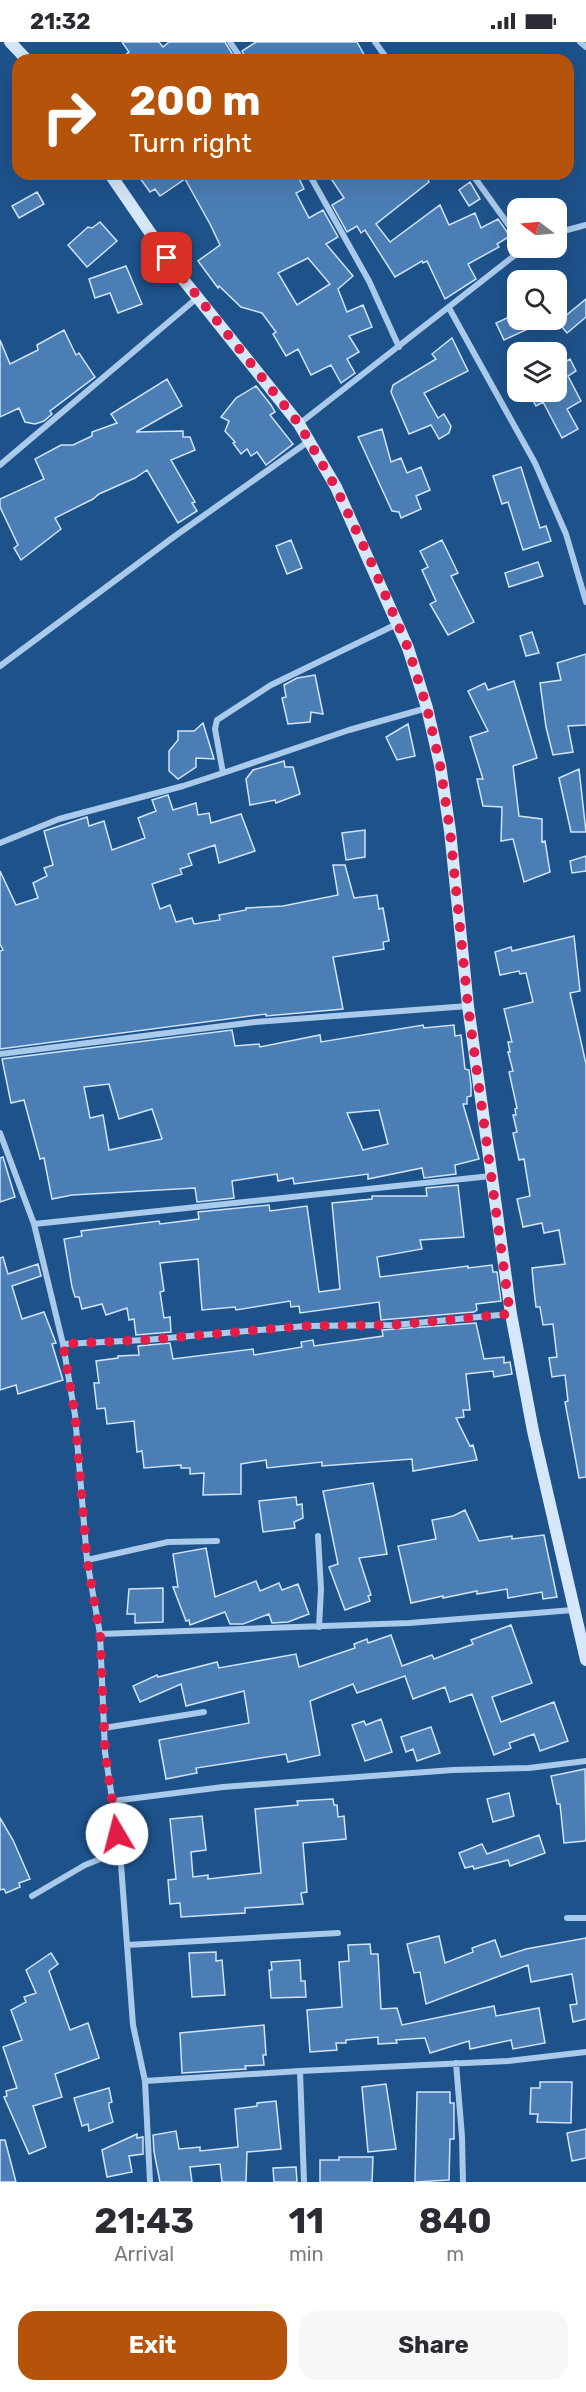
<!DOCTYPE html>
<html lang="en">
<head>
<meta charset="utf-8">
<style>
  :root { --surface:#fff; --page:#f7f7f7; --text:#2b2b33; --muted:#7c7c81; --accent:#b45309 }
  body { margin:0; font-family:Rubik,sans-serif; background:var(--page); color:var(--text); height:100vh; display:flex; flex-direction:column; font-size:22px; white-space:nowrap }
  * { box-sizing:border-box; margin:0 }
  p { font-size:20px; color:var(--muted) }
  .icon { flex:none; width:33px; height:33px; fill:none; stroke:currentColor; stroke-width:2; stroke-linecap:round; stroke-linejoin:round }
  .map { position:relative; height:2140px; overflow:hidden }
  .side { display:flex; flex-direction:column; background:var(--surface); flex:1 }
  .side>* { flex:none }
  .guide { position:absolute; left:12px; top:12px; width:562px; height:126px; border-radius:18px; box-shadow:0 6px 24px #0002; background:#b45309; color:#fff; overflow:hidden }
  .needle { width:39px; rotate:286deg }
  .buttons { position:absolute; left:507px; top:156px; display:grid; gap:12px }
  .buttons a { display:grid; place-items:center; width:60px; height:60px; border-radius:12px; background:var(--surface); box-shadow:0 6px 24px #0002; font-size:30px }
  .pin { position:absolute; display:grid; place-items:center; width:51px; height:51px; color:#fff; margin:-26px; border-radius:12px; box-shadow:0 3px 9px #0006 }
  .me { position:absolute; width:66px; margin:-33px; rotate:352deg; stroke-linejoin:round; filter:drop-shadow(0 0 4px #0008) }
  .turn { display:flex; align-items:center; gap:21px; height:126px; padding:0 18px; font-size:27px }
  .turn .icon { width:78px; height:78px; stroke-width:2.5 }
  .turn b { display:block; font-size:42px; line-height:51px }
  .eta { display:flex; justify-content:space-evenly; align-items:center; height:102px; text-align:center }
  .eta b { font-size:36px; font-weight:700; line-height:42px }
  .button { display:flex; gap:12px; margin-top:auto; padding:12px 18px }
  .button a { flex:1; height:69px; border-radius:18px; background:var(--accent); color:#fff; font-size:24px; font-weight:700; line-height:69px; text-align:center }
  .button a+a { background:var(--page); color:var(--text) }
  .status { display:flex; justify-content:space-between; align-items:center; height:42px; padding:0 30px; background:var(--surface); direction:ltr }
  .status svg { height:16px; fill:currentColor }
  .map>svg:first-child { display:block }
</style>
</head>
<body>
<div class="status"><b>21:32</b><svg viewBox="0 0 49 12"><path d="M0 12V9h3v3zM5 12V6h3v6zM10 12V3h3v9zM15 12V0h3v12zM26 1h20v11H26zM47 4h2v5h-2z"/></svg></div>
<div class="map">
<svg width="586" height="2140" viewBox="0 0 586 2140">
  <rect width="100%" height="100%" fill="#1e528b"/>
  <!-- building -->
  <path fill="#4b7eb5" stroke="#d0e4f9" stroke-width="1.5" fill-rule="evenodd" d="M122,0H159L163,5L169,0H225L236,18H119L129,10Z
    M256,0H357L367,18H247L242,9Z
    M137,132H297L304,147L296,151L309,176L323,168L338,195L326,202L353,234L338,247L347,270L363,263L372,285L349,294L359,310L347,317L355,331L341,341L331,323L311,333L298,307L286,314L273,292L276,290L262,271L241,265L219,244L218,246L198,219L220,203L210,182L185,137L160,154L155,147L150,150ZM308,216L330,242L297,263L278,231Z
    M328,132H425L429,140L376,182L390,200L440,163L449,183L475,171L481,186L498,177L510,194L497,202L499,205L468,222L476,237L445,257L427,219L423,221L422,219L395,235L365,188L361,191L357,184L347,190L332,163L344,156Z
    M470,140L480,157L469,164L459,148Z
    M37,150L44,162L19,176L12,164Z
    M100,180L117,199L87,225L68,203L88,185L92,186Z
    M126,224L142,262L118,271L110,251L95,256L89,237Z
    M586,257V275L567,291L558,280Z
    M518,271V278H523L528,287L504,298L496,281Z
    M64,288L76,313L79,311L95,335L50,369L52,372L44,379L35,382L25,380L19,366L0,375V298L10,322L38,308L37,303Z
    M452,296L468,329L424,351L438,376L444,372L451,384L449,391L439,397L431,383L409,392L391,350L393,343L436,317L432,312Z
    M556,312L561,322L570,317L576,329L568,334L581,359L567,367L578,387L562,396L543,360L536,364L528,350H556Z
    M167,337L182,364L136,390L183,389V395H190L195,408L171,418L195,460L192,461L197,469L178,481L147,428L135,436L99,452L93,457L55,476L61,487L21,518L14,506L18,503L0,465V457L44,437L35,417L61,403H73L92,394V390L117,381L111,372Z
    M256,344L271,363L275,370L270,373L293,402L266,423L257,410L251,414L247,407L241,412L233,401L235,400L225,389L229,379L221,375L236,356Z
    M382,387L391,420L401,416L407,431L421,425L430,448L416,454L421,467L401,476L399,470L392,469L358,395Z
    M521,425L540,486L546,484L551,499L523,508L508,460L502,462L493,434Z
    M291,498L302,526L287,532L276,504Z
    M442,498L458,531L451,534L474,580L448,593L430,562L436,559L422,528L428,525L420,509Z
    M538,520L543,534L509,545L505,531Z
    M532,590L539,611L526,614L520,594Z
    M586,612V683L568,684L573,710L553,713L546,685L540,641L561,638L557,621Z
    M315,633L323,672L311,670L310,680L288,682L282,656L286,655L284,643L297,636Z
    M514,639L537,716L513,724L519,774L542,777V800L545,799L550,830L524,840L513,797L501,799L502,765L483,764L477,737H483L470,695L488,689L468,649L485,641L488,648Z
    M203,681L214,717L196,716V725L178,737L169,729V709L178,698V689H194Z
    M408,682L415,714L397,718L386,695Z
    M284,719L285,725H293L300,752L276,761L275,758L250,763L246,737L253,728Z
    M579,727L586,790H571L559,736Z
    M168,753L173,768L196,761L198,773L209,771L211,781L241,772L255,809L219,821L215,803L188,812L192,823L180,827L182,832L152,842L160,867L170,863L176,880L192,876L194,882L220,878L219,873L246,868V866L283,864L338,853L333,823H345L354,856L377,853L379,867L383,866L389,899L383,900L384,907L333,915L343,967L266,974V972L0,1007V909L3,908L0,902V829L16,863L38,856L33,841L47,834L44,826L53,823L44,789L87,775L89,784L104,779L112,808L145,796L138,776L156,769L152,758Z
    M365,788V815L346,818L342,791Z
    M586,814V829L572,831L570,819Z
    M574,894L580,949L570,951L586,1022V1435L579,1436L565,1360L568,1359L565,1333L552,1335L549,1316L557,1315L553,1282L543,1283L540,1265H536L534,1248L532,1226L565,1222L559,1188L544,1191L542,1181L523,1185L517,1157L530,1154L524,1117L519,1118L513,1091L517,1090L513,1073H516L515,1067L517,1066L509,1030L513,1029L508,1010H510L508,1000H512L504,967L533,960L526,931L520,932L519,929L500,933L495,910L511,905L512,909Z
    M423,983L424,986L454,983L455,994L461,993L465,1027L469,1028L471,1043V1054L467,1055V1062H463L479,1117L455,1123L456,1132L424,1136L422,1126L368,1137V1132L294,1142L293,1136L278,1139L277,1132L232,1139L234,1156L197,1160L195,1146L72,1153L52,1157L44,1116L40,1117L24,1058L11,1061L2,1017L232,988L235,1004L259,1002L260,1005L320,993L321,1000ZM109,1042L119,1077L152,1067L162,1097L109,1108L103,1073L90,1076L84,1045ZM379,1068L388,1102L363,1108L347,1071Z
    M3,1115L15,1155L0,1160V1116Z
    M458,1143L464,1195L420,1198L422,1207L377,1215L380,1235L468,1224V1226L492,1223L493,1230H497L501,1259L476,1262L477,1268L474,1270L381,1278L379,1260L300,1271L299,1264L291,1265L290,1259L236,1268L235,1265L202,1268L198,1217L160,1221L164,1249L160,1250L164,1276L170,1275L171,1290L136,1293L134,1277L129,1278L127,1266L106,1273L102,1262L82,1267L79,1255H75L72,1245L64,1197L82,1194L81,1189L159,1179L160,1182L199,1177L198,1170L269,1163L270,1169L307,1164L319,1250L340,1247L332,1161L372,1157V1154H427L426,1146Z
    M3,1215L8,1232L38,1222L41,1234L12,1244L22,1277L44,1270L56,1301L52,1302L63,1338L18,1352L16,1343L0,1348V1216Z
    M476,1281L484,1317L504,1315V1321L510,1320L512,1332L494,1335L493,1329L466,1332L470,1368H463L464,1375L456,1376L470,1404L473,1403L477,1418L413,1429L412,1417L322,1424V1420L267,1426L266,1418L241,1422V1452L203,1453L204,1431L190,1432V1426H181V1423L144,1426L142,1409L137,1410L134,1379L107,1382L105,1366L97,1367L94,1341H99L96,1319L118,1316V1314L139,1313L138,1304L170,1301L173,1317L253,1307L254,1313L302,1305L301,1300L313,1298L314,1304L383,1294L382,1288Z
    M373,1441L387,1512L359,1516L371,1553L368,1554L370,1559L345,1568L329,1525L338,1522L323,1449Z
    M296,1455L297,1463L302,1462L303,1476L294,1480L295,1486L263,1490L259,1459Z
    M465,1468L479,1499L512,1494V1497L544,1493L557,1555L543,1557L542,1550L508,1556L507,1547L477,1552V1549L443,1556V1554L411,1561L398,1504L436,1497L432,1478L453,1474Z
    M206,1506L215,1555L256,1539L260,1549L279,1541L282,1548L298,1542L309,1572L288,1580L272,1581L269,1572L243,1582H230L225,1570L190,1583L189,1578L186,1579L173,1545H178L173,1512Z
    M163,1546V1580L135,1581V1572H127L129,1547Z
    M511,1583L532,1641L492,1655L501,1680L554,1660L568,1699L540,1709L534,1692L509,1701L511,1706L494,1713L472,1652L450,1660L445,1645L413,1657L405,1634L357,1651L353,1642L310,1659L320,1713L288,1720L286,1712L196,1726L197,1731L166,1737L159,1698L249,1681L244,1649L186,1664L181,1642L140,1660L133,1644L157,1633L158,1635L217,1620L219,1626L296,1612L299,1625L355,1606L354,1602L367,1597L368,1601L391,1593L402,1624L432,1613L434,1617L473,1602L471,1598Z
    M381,1677L392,1710L365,1719L352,1683L364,1679L366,1683Z
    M431,1685L440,1711L417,1719L413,1707L406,1710L401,1695Z
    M585,1727L586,1796L585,1799L564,1801L560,1762H557L551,1734Z
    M509,1751L514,1774L493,1780L487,1757Z
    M333,1757L334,1763H337L338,1775L344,1774L346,1797L303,1801L307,1850L301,1851L303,1862L245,1866V1871L181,1875L180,1861L170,1862L168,1838L176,1837L170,1777L202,1774L206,1808L191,1810L193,1835L208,1833V1837L261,1831L255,1767L298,1763L297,1759Z
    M0,1776L13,1798L30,1837L19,1841L20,1845L6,1851L4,1847L0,1848Z
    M539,1793L545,1811L510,1824L508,1818L474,1827L473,1824L465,1826L459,1811L482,1802L487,1812Z
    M439,1894L445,1921L473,1910L472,1906L495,1898L501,1915L526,1907L586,1896V1977L573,1980L570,1963L577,1962L572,1932L531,1940L528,1923L426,1962L420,1930L414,1931L407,1902Z
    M370,1902L371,1912H378L381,1967L397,1966L402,1983L494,1964L496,1974L539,1966L545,2001L513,2007L511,1998L470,2007L469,1999L430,2011L425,1996L396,1998L397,2001L378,2002V1995L346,1998V2001H336L337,2008L310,2010L307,1968L342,1965L339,1920L349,1919L348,1903Z
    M216,1910V1919L222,1918L225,1953L192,1955L189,1911Z
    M51,1911L58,1922L49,1929L70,1988L88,1981L99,2016L55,2032L62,2055L33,2064L46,2105L29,2112L4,2055L7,2054L6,2049L17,2046L3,2005L22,1998L11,1968L26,1960L24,1955L36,1951L26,1928Z
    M300,1918L301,1939H305L306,1955L271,1956L269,1928H272L271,1920Z
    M264,1983L266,2013H263L264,2023L245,2024L246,2027L182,2031L180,1991Z
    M540,2040H572L571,2081L537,2080L538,2072H530L531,2046H540Z
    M386,2042L396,2107L368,2110L362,2045Z
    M109,2046L112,2060L109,2061V2065L113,2080L89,2089L88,2082L82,2084L74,2056Z
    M417,2050H450V2061H454V2097H450L449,2138L415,2140Z
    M276,2059L281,2107L247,2110L246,2140H222L220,2122L190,2125L192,2140H160L154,2110L153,2093L176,2089L179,2107L200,2105V2109L238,2105L235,2067L257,2064V2061Z
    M586,2087V2116L572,2119L567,2091Z
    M137,2092V2096L143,2095V2112L129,2114L132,2130L107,2135L102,2108Z
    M0,2098H5L16,2140H0Z
    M339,2115H373L372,2140H320V2118H339Z
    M296,2125L297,2140H274L273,2126Z"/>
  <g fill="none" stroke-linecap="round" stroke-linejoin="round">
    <!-- street -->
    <path stroke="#aacaec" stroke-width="6" d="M230,0L242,18
      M375,0L388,18
      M580,0L586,5
      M309,132L369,239L399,305
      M472,132L518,196
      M556,191L586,183
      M449,266L535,421L566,492L586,560
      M299,382L524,206
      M0,423L197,256
      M0,624L175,494L309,399
      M223,731L349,688L427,666
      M0,801L59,777L183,744L223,731L215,687L217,678L271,643L397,582
      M0,1012L255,980L468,964
      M0,1091L34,1182L63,1302L75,1373L87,1518L100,1592L105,1710L120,1809L133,1983L145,2039L150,2140
      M34,1182L491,1134
      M63,1302L145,1298L306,1284L395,1283L511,1272
      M318,1494L321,1547L319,1585
      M87,1518L168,1500L217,1499
      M100,1592L409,1581L573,1568
      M104,1686L204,1670
      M113,1759L223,1745L453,1728L529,1726L586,1719
      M32,1854L85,1823L120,1809
      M567,1876H586
      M127,1903L338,1891
      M456,2021L462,2095L463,2140
      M145,2039L300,2029
      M304,2140L300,2029L508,2019L586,2010"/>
    <!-- secondary -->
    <path stroke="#d6e7f9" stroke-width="12" d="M10,0L27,18
      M110,132L177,230L299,382L336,445L408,606L427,666L440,723L450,789L468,964L511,1272L533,1389L586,1618"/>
  </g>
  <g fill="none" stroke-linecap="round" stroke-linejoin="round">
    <!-- route -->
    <path stroke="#e11d48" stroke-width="10" stroke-dasharray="0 18" d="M117,1792L105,1710L100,1592L87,1518L75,1373L63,1302L145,1298L306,1284L394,1283L510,1272L468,964L450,789L440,723L427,666L408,606L372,522L336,446L299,382L167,216"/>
  </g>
</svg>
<div class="buttons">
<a><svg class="needle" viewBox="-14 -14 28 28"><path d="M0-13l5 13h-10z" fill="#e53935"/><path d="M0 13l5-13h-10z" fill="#7c7c81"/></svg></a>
<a><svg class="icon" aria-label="search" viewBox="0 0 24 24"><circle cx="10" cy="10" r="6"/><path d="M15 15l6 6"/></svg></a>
<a><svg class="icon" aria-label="layers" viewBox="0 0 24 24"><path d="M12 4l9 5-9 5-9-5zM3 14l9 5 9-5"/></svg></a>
</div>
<div class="pin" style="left:167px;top:216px;background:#d93025"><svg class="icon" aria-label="arrive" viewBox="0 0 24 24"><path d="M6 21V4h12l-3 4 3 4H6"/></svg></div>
<svg class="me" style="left:117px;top:1792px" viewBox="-20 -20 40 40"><circle r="19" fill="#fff"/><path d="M0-13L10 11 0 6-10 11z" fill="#e11d48"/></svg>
<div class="guide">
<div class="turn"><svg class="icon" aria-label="right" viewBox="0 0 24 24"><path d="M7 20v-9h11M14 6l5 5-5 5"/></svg><div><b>200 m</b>Turn right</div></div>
</div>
</div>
<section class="side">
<div class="eta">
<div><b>21:43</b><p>Arrival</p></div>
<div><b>11</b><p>min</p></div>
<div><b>840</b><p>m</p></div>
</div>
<div class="button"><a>Exit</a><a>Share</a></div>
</section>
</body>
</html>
